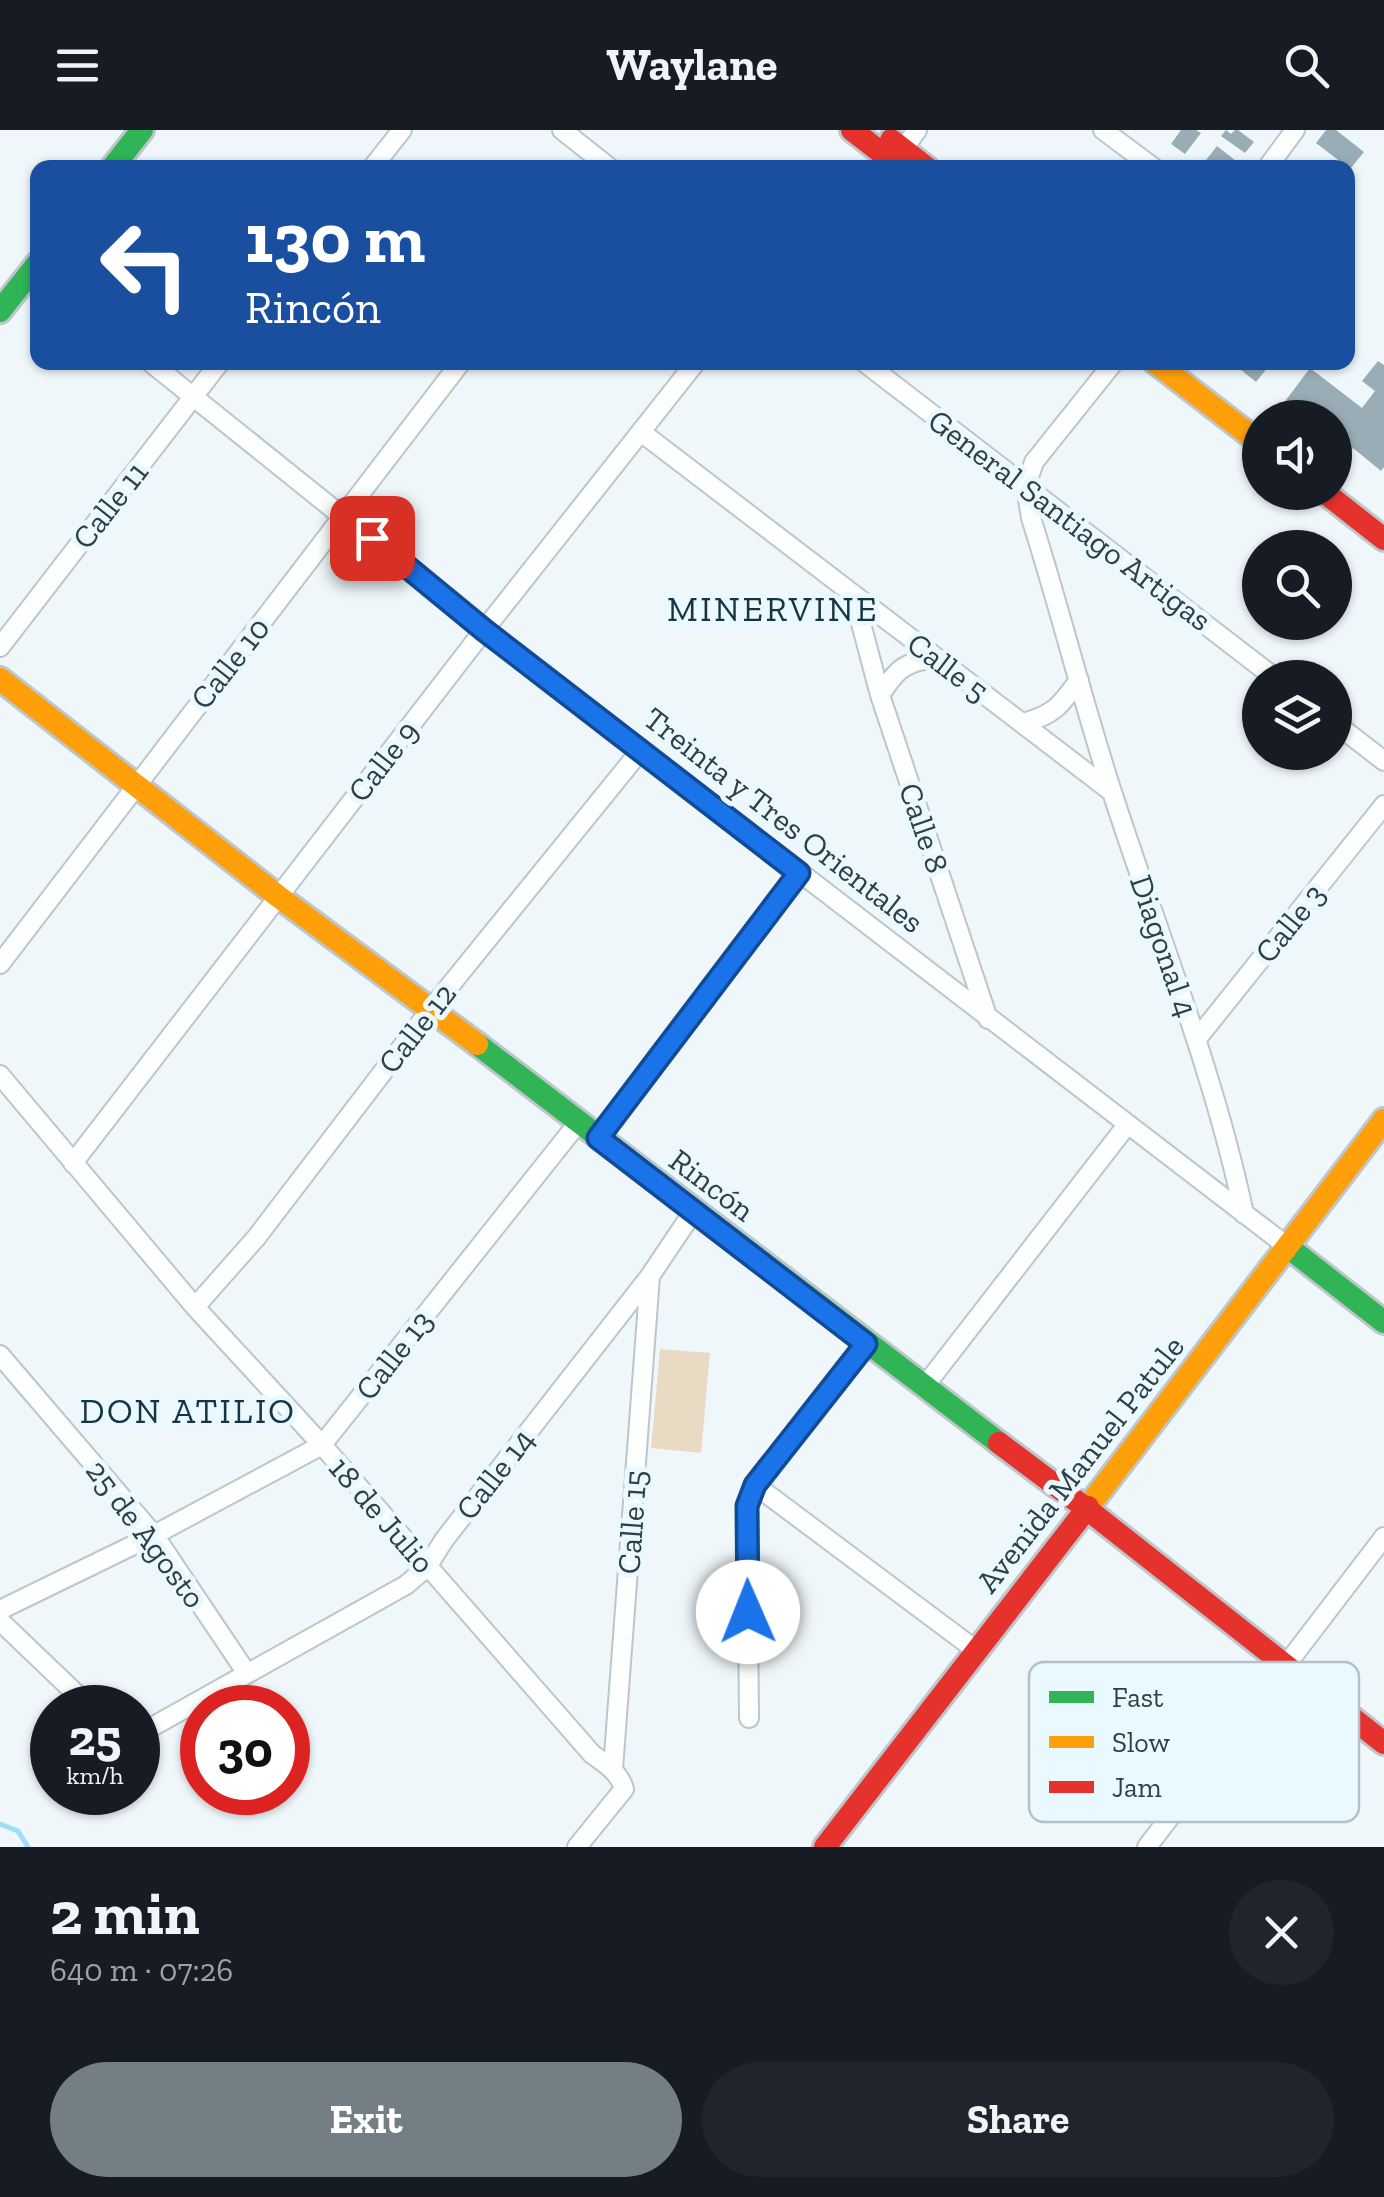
<!DOCTYPE html>
<html lang="en">
<head>
<meta charset="utf-8">
<style>
  :root { --surface:#171b24; --page:#20242c; --text:#f1f3f6; --muted:#9ea1a6; --accent:#737f84 }
  body { margin:0; font-family:"Zilla Slab",serif; background:var(--page); color:var(--text); height:100vh; display:flex; flex-direction:column; font-size:38px; white-space:nowrap }
  * { box-sizing:border-box; margin:0 }
  p { font-size:32px; color:var(--muted) }
  .icon { flex:none; width:55px; height:55px; fill:none; stroke:currentColor; stroke-width:2; stroke-linecap:round; stroke-linejoin:round }
  .map { position:relative; height:1717px; overflow:hidden }
  .details { display:flex; flex-direction:column; background:var(--surface); flex:1 }
  .details>* { flex:none }
  .banner { position:absolute; left:30px; top:30px; width:1325px; height:210px; border-radius:20px; box-shadow:0 2px 8px #0004; background:#1a4fa0; color:#fff; overflow:hidden }
  .controls { position:absolute; left:1242px; top:270px; display:grid; gap:20px }
  .controls a { display:grid; place-items:center; width:110px; height:110px; border-radius:50%; background:var(--surface); box-shadow:0 2px 8px #0004; font-size:50px }
  .speed { position:absolute; left:30px; top:1555px; display:flex; gap:20px; font-size:50px; font-weight:700; text-align:center }
  .speed>* { display:grid; place-content:center; width:130px; height:130px; border-radius:50%; background:var(--surface); box-shadow:0 2px 8px #0004; line-height:1 }
  .speed small { font-size:25px; font-weight:400 }
  .speed .limit { border:15px solid #d22; background:#fff; color:#111 }
  .pin { position:absolute; display:grid; place-items:center; width:85px; height:85px; color:#fff; margin:-42px; border-radius:20px; box-shadow:0 5px 15px #0006 }
  .me { position:absolute; width:110px; margin:-55px; rotate:359deg; stroke-linejoin:round; filter:drop-shadow(0 0 8px #0008) }
  .turn { display:flex; align-items:center; gap:35px; height:210px; padding:0 50px; font-size:45px }
  .turn .icon { width:130px; height:130px; stroke-width:2.5 }
  .turn b { display:block; font-size:70px; line-height:85px }
  .round { display:grid; place-items:center; flex:none; width:105px; height:105px; border-radius:52px; background:var(--page) }
  .headline { display:flex; align-items:center; justify-content:space-between; height:170px; padding:0 50px }
  h1 { font-size:60px; font-weight:700; line-height:75px }
  .primary-button { display:flex; gap:20px; margin-top:auto; padding:20px 50px }
  .primary-button a { flex:1; height:115px; border-radius:60px; background:var(--accent); color:#fff; font-size:40px; font-weight:700; line-height:115px; text-align:center }
  .primary-button a+a { background:var(--page); color:var(--text) }
  header { display:flex; justify-content:space-between; align-items:center; height:130px; padding:0 50px; background:var(--surface); font-size:45px; font-weight:700 }
  .map>svg:first-child { display:block }
</style>
</head>
<body>
<header><svg class="icon" aria-label="menu" viewBox="0 0 24 24"><path d="M4 6h16M4 12h16M4 18h16"/></svg>Waylane<svg class="icon" aria-label="search" viewBox="0 0 24 24"><circle cx="10" cy="10" r="6"/><path d="M15 15l6 6"/></svg></header>
<div class="map">
<svg width="1384" height="1717" viewBox="0 0 1384 1717">
  <rect width="100%" height="100%" fill="#eff7fa"/>
  <!-- green -->
  <path fill="#e9dbc3" d="M660,1219L710,1223L701,1323L651,1318Z"/>
  <g fill="none" stroke-linecap="round" stroke-linejoin="round">
    <!-- stream -->
    <path stroke="#9fddfa" stroke-width="5" d="M0,1694L18,1701L28,1717"/>
  </g>
  <!-- building -->
  <path fill="#99adb6" d="M1181,0H1196L1201,3L1185,24L1171,14Z
    M1226,0L1231,4L1235,0H1238L1254,12L1245,23L1221,6Z
    M1326,0H1336L1364,22L1350,39L1316,13Z
    M1217,16L1236,31L1231,38H1216L1206,30Z
    M1378,231L1384,235V337L1381,341L1353,318L1351,321L1337,310L1335,313V288H1301L1283,274L1310,238L1362,278L1375,261L1362,251Z
    M1231,232H1272L1256,252Z"/>
  <g fill="none" stroke-linecap="round" stroke-linejoin="round">
    <defs>
      <path id="street" d="M562,0L610,38
        M1103,0L1154,38
        M897,28L917,0
        M372,38L402,0
        M1267,38L1295,0
        M150,232L484,500L1288,1117
        M864,232L1275,548
        M1114,232L1034,332L1026,356L1031,388C1060,479 1083,573 1113,665C1158,804 1214,941 1244,1084
        M641,302L1112,662
        M854,467L880,565L988,889
        M0,517L220,232
        M880,565C897,539 905,531 937,528
        M1022,593C1053,586 1061,575 1079,550
        M1335,593L1384,631
        M0,834L461,232
        M1196,910L1384,675
        M0,945L195,1177L322,1315L592,1624C606,1634 619,1642 624,1659L577,1717
        M597,1008L799,743
        M73,1033L484,500L696,232
        M195,1177L256,1108L431,879L641,620
        M0,1225L154,1405L246,1542
        M924,1257L1127,995
        M755,1355L977,1521
        M0,1480L154,1405L322,1315L578,993
        M0,1491L91,1578
        M749,1588L747,1376L755,1355L865,1213
        M138,1599L150,1598L406,1455L427,1437L444,1410L650,1146L693,1082
        M613,1639L650,1146
        M1147,1717L1384,1407"/>
      <path id="fast" d="M112,38L142,0
        M0,181L38,133
        M477,914L999,1313
        M1288,1117L1384,1192"/>
      <path id="slow" d="M1155,232L1260,313
        M0,549L279,767L477,914
        M1088,1377L1384,990"/>
      <path id="jam" d="M852,0L901,38
        M891,10L927,38
        M1324,362L1384,409
        M999,1313L1087,1379L1384,1613
        M825,1717L1088,1377"/>
    </defs>
    <!-- street casing -->
    <use href="#street" stroke="#bcc6cb" stroke-width="22"/>
    <!-- fast casing -->
    <use href="#fast" stroke="#bcc6cb" stroke-width="28"/>
    <!-- slow casing -->
    <use href="#slow" stroke="#bcc6cb" stroke-width="28"/>
    <!-- jam casing -->
    <use href="#jam" stroke="#bcc6cb" stroke-width="28"/>
    <!-- street -->
    <use href="#street" stroke="#fdfefe" stroke-width="18"/>
    <!-- fast -->
    <use href="#fast" stroke="#30b455" stroke-width="22"/>
    <!-- slow -->
    <use href="#slow" stroke="#ff9f0a" stroke-width="22"/>
    <!-- jam -->
    <use href="#jam" stroke="#e5322d" stroke-width="22"/>
  </g>
  <g fill="none" stroke-linecap="round" stroke-linejoin="round">
    <defs>
      <path id="route" d="M372,408L484,500L799,743L598,1008L866,1214L755,1355L747,1376L748,1482"/>
    </defs>
    <!-- route casing -->
    <use href="#route" stroke="#114b97" stroke-width="25"/>
    <!-- route -->
    <use href="#route" stroke="#1a73e8" stroke-width="18"/>
  </g>
  <g text-anchor="middle" stroke-width="10" stroke-linejoin="round" paint-order="stroke">
    <!-- street labels -->
    <g font-size="32" fill="#303e45" stroke="#eaf8ff">
      <text transform="translate(110 375) rotate(-52)" y="11">Calle 11</text>
      <text transform="translate(1070 390) rotate(37)" y="11">General Santiago Artigas</text>
      <text transform="translate(230 533) rotate(-52)" y="11">Calle 10</text>
      <text transform="translate(948 537) rotate(37)" y="11">Calle 5</text>
      <text transform="translate(383 631) rotate(-52)" y="11">Calle 9</text>
      <text transform="translate(784 690) rotate(38)" y="11">Treinta y Tres Orientales</text>
      <text transform="translate(924 698) rotate(71)" y="11">Calle 8</text>
      <text transform="translate(1290 793) rotate(-51)" y="11">Calle 3</text>
      <text transform="translate(1164 816) rotate(71)" y="11">Diagonal 4</text>
      <text transform="translate(417 898) rotate(-52)" y="11">Calle 12</text>
      <text transform="translate(712 1055) rotate(37)" y="11">Rincón</text>
      <text transform="translate(394 1225) rotate(-52)" y="11">Calle 13</text>
      <text transform="translate(1080 1334) rotate(-52)" y="11">Avenida Manuel Patule</text>
      <text transform="translate(495 1344) rotate(-52)" y="11">Calle 14</text>
      <text transform="translate(382 1385) rotate(49)" y="11">18 de Julio</text>
      <text transform="translate(632 1392) rotate(-86)" y="11">Calle 15</text>
      <text transform="translate(146 1404) rotate(53)" y="11">25 de Agosto</text>
    </g>
    <!-- neighbourhood labels -->
    <g font-size="35" letter-spacing="2.5" fill="#163442" stroke="#eaf8ff">
      <text x="773" y="491">MINERVINE</text>
      <text x="188" y="1293">DON ATILIO</text>
    </g>
  </g>
  <!-- legend -->
  <rect x="1029" y="1532" width="330" height="160" rx="15" fill="#eaf8ff" stroke="#b2c0c7" stroke-width="2.5"/>
  <rect x="1049" y="1561" width="45" height="12" fill="#30b455"/>
  <rect x="1049" y="1606" width="45" height="12" fill="#ff9f0a"/>
  <rect x="1049" y="1651" width="45" height="12" fill="#e5322d"/>
  <g font-size="28" fill="#303e45">
    <text x="1112" y="1577">Fast</text>
    <text x="1112" y="1622">Slow</text>
    <text x="1112" y="1667">Jam</text>
  </g>
</svg>
<div class="controls">
<a><svg class="icon" aria-label="sound" viewBox="0 0 24 24"><path d="M4 9h4l5-4v14l-5-4H4zM17 9q2 3 0 6"/></svg></a>
<a><svg class="icon" aria-label="search" viewBox="0 0 24 24"><circle cx="10" cy="10" r="6"/><path d="M15 15l6 6"/></svg></a>
<a><svg class="icon" aria-label="layers" viewBox="0 0 24 24"><path d="M12 4l9 5-9 5-9-5zM3 14l9 5 9-5"/></svg></a>
</div>
<div class="speed"><div>25<small>km/h</small></div><div class="limit">30</div></div>
<div class="pin" style="left:372px;top:408px;background:#d93025"><svg class="icon" aria-label="arrive" viewBox="0 0 24 24"><path d="M6 21V4h12l-3 4 3 4H6"/></svg></div>
<svg class="me" style="left:748px;top:1482px" viewBox="-20 -20 40 40"><circle r="19" fill="#fff"/><path d="M0-13L10 11 0 6-10 11z" fill="#1a73e8"/></svg>
<div class="banner">
<div class="turn"><svg class="icon" aria-label="left" viewBox="0 0 24 24"><path d="M17 20v-9H6M10 6l-5 5 5 5"/></svg><div><b>130 m</b>Rincón</div></div>
</div>
</div>
<section class="details">
<div class="headline"><div><h1>2 min</h1><p>640 m · 07:26</p></div><a class="round"><svg class="icon" aria-label="close" viewBox="0 0 24 24"><path d="M6 6l12 12M18 6L6 18"/></svg></a></div>
<div class="primary-button"><a>Exit</a><a>Share</a></div>
</section>
</body>
</html>
